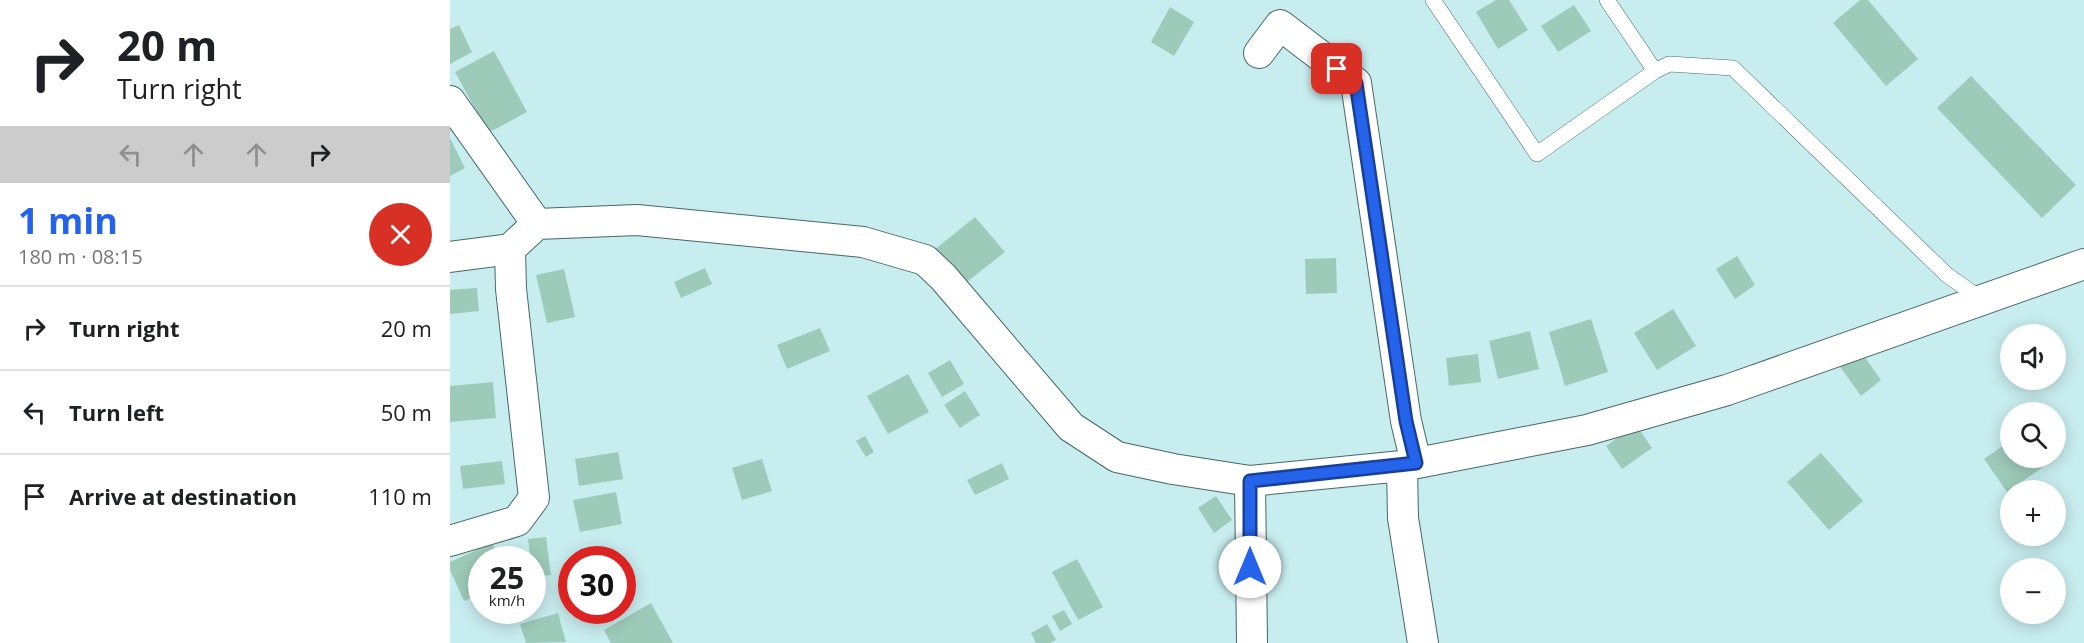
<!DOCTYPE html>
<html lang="en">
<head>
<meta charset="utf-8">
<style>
  :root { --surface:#fff; --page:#f2f2f2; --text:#202124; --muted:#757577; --line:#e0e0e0; --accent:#2563eb }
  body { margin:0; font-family:"Open Sans",sans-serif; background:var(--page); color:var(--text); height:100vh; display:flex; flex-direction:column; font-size:22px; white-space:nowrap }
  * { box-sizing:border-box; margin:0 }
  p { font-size:20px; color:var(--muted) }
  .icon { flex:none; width:33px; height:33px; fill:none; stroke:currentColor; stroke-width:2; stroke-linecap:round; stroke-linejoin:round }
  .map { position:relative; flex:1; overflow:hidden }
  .sheet { display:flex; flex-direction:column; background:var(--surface); width:450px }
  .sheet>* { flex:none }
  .hud { background:#fff; color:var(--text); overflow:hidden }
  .controls { position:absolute; left:1550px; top:324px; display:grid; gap:12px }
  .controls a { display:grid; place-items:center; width:66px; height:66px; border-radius:50%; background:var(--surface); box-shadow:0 3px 15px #0003; font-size:30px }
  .speed { position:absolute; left:18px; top:546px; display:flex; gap:12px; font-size:30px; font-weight:700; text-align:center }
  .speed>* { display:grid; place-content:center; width:78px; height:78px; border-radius:50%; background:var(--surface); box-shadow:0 3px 15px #0003; line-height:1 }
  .speed small { font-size:15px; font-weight:400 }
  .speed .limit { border:9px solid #d22; background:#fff; color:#111 }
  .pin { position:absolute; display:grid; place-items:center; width:51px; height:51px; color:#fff; margin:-26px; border-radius:12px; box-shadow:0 3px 9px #0006 }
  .me { position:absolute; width:66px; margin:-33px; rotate:0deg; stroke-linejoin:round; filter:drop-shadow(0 0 4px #0008) }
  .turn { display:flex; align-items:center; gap:21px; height:126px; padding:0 18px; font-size:27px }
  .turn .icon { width:78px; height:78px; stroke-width:2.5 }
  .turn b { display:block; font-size:42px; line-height:51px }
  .lanes { display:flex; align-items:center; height:57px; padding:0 18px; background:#0003; justify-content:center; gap:30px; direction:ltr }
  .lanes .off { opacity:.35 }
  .round { display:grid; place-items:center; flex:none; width:63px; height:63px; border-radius:32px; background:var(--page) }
  .summary { display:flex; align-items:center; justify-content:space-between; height:102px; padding:0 18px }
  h1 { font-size:36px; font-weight:700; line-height:45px; color:var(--accent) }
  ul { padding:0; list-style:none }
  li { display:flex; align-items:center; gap:18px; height:84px; padding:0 18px; border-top:2px solid var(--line) }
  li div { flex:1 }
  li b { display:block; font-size:22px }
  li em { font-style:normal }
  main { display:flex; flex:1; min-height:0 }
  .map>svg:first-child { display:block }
</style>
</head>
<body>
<main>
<section class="sheet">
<div class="hud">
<div class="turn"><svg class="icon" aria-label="right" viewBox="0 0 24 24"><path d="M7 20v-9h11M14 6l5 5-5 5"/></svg><div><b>20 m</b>Turn right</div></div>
<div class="lanes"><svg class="icon off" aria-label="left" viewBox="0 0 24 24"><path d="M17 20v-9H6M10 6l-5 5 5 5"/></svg><svg class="icon off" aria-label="ahead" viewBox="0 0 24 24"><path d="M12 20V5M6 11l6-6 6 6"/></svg><svg class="icon off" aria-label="ahead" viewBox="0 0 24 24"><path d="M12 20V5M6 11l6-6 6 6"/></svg><svg class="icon" aria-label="right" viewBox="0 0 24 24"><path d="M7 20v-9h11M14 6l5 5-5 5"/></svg></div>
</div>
<div class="summary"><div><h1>1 min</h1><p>180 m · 08:15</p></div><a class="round" style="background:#d93025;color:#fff"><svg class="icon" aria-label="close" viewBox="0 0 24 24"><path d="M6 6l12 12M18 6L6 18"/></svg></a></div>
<ul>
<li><svg class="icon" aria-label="right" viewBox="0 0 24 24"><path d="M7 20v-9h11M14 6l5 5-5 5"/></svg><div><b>Turn right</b></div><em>20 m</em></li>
<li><svg class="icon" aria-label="left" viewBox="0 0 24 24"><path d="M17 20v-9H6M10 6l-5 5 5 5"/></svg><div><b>Turn left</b></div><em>50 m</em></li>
<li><svg class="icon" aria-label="arrive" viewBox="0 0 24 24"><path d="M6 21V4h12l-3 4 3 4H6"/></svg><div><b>Arrive at destination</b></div><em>110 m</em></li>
</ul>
</section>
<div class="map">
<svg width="1634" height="643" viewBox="0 0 1634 643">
  <rect width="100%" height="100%" fill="#c8edef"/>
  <!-- building -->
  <path fill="#9ecbb9" d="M1046,0H1059L1078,30L1048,49L1026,12Z
    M1410,0H1418L1468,59L1436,86L1383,23Z
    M1124,5L1141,31L1108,52L1091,26Z
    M720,7L744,22L724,56L701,42Z
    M9,25L22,52L0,64V29Z
    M44,51L77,112L38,133L5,72Z
    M1521,76L1626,185L1592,218L1487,108Z
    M0,138L15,168L0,176Z
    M525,217L555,252L513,285L484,250Z
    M1287,256L1305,285L1285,299L1266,269Z
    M886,258L887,293L856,294L855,259Z
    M255,268L262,284L231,298L224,282Z
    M114,269L125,317L97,323L86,275Z
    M27,288L29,311L0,314V290Z
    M1223,309L1246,346L1207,370L1184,333Z
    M1141,319L1158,372L1115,386L1099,332Z
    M370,328L380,351L337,369L327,345Z
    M1080,331L1089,369L1048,379L1039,341Z
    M1409,349L1431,380L1411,396L1388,364Z
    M1028,354L1031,382L999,386L996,358Z
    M500,360L514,384L492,397L478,373Z
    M458,374L479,412L438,434L417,396Z
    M43,382L46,418L0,422V386Z
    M515,391L530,415L510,428L494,405Z
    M1186,425L1202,448L1172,469L1156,446Z
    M415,436L424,452L416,457L406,441Z
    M1560,441V458H1587L1593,467L1557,492L1534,459Z
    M168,452L173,479L129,486L125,459Z
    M1371,453L1413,501L1379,530L1337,482Z
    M312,459L322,491L292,500L282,468Z
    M52,461L55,484L13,489L10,466Z
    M552,463L559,479L525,495L517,480Z
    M166,492L172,524L130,532L123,500Z
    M766,496L782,520L764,533L748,508Z
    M96,537L101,575L83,577L78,539Z
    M42,543L49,560H32V593L14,601L0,570V562Z
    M627,559L653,607L628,620L602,572Z
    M201,603L223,643H161L154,630Z
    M614,610L622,624L610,631L602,616Z
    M108,613L116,642L76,643L70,624Z
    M597,624L606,640L600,643H586L581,633Z"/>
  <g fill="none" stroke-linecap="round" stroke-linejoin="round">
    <defs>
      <path id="lane" d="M983,0L1087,154L1205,71L1219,64L1283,68L1497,275L1531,299
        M1157,0L1205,71"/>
      <path id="street" d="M809,53L830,25L906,83L956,421L966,463
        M0,101L87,224L187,220L413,242L475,260L493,277L621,427L667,457L723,469L800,481L952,466L1137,430L1277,390L1634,264
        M0,257L60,249
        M952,466L953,518L973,643
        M800,481L802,643
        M0,541L67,521L84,498L61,289L60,249L87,224"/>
    </defs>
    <!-- lane casing -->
    <use href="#lane" stroke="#466769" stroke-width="16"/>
    <!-- street casing -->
    <use href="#street" stroke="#466769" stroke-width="32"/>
    <!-- lane -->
    <use href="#lane" stroke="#fff" stroke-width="15"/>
    <!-- street -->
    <use href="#street" stroke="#fff" stroke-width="30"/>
  </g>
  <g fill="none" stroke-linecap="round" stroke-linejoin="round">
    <defs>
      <path id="route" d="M800,567V481L966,463L956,421L906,83L887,69"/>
    </defs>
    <!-- route casing -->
    <use href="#route" stroke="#184099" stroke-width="15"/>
    <!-- route -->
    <use href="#route" stroke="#2563eb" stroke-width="10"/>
  </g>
</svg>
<div class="controls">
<a><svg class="icon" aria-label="sound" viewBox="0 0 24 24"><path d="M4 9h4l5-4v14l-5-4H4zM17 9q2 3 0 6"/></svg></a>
<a><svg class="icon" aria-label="search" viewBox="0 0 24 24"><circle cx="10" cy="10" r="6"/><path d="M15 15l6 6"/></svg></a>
<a>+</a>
<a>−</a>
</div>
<div class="speed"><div>25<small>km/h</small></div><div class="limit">30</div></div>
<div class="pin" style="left:887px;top:69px;background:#d93025"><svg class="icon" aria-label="arrive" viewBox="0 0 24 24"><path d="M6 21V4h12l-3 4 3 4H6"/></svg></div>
<svg class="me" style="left:800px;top:567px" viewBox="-20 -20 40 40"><circle r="19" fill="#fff"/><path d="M0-13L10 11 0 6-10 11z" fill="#2563eb"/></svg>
</div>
</main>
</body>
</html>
